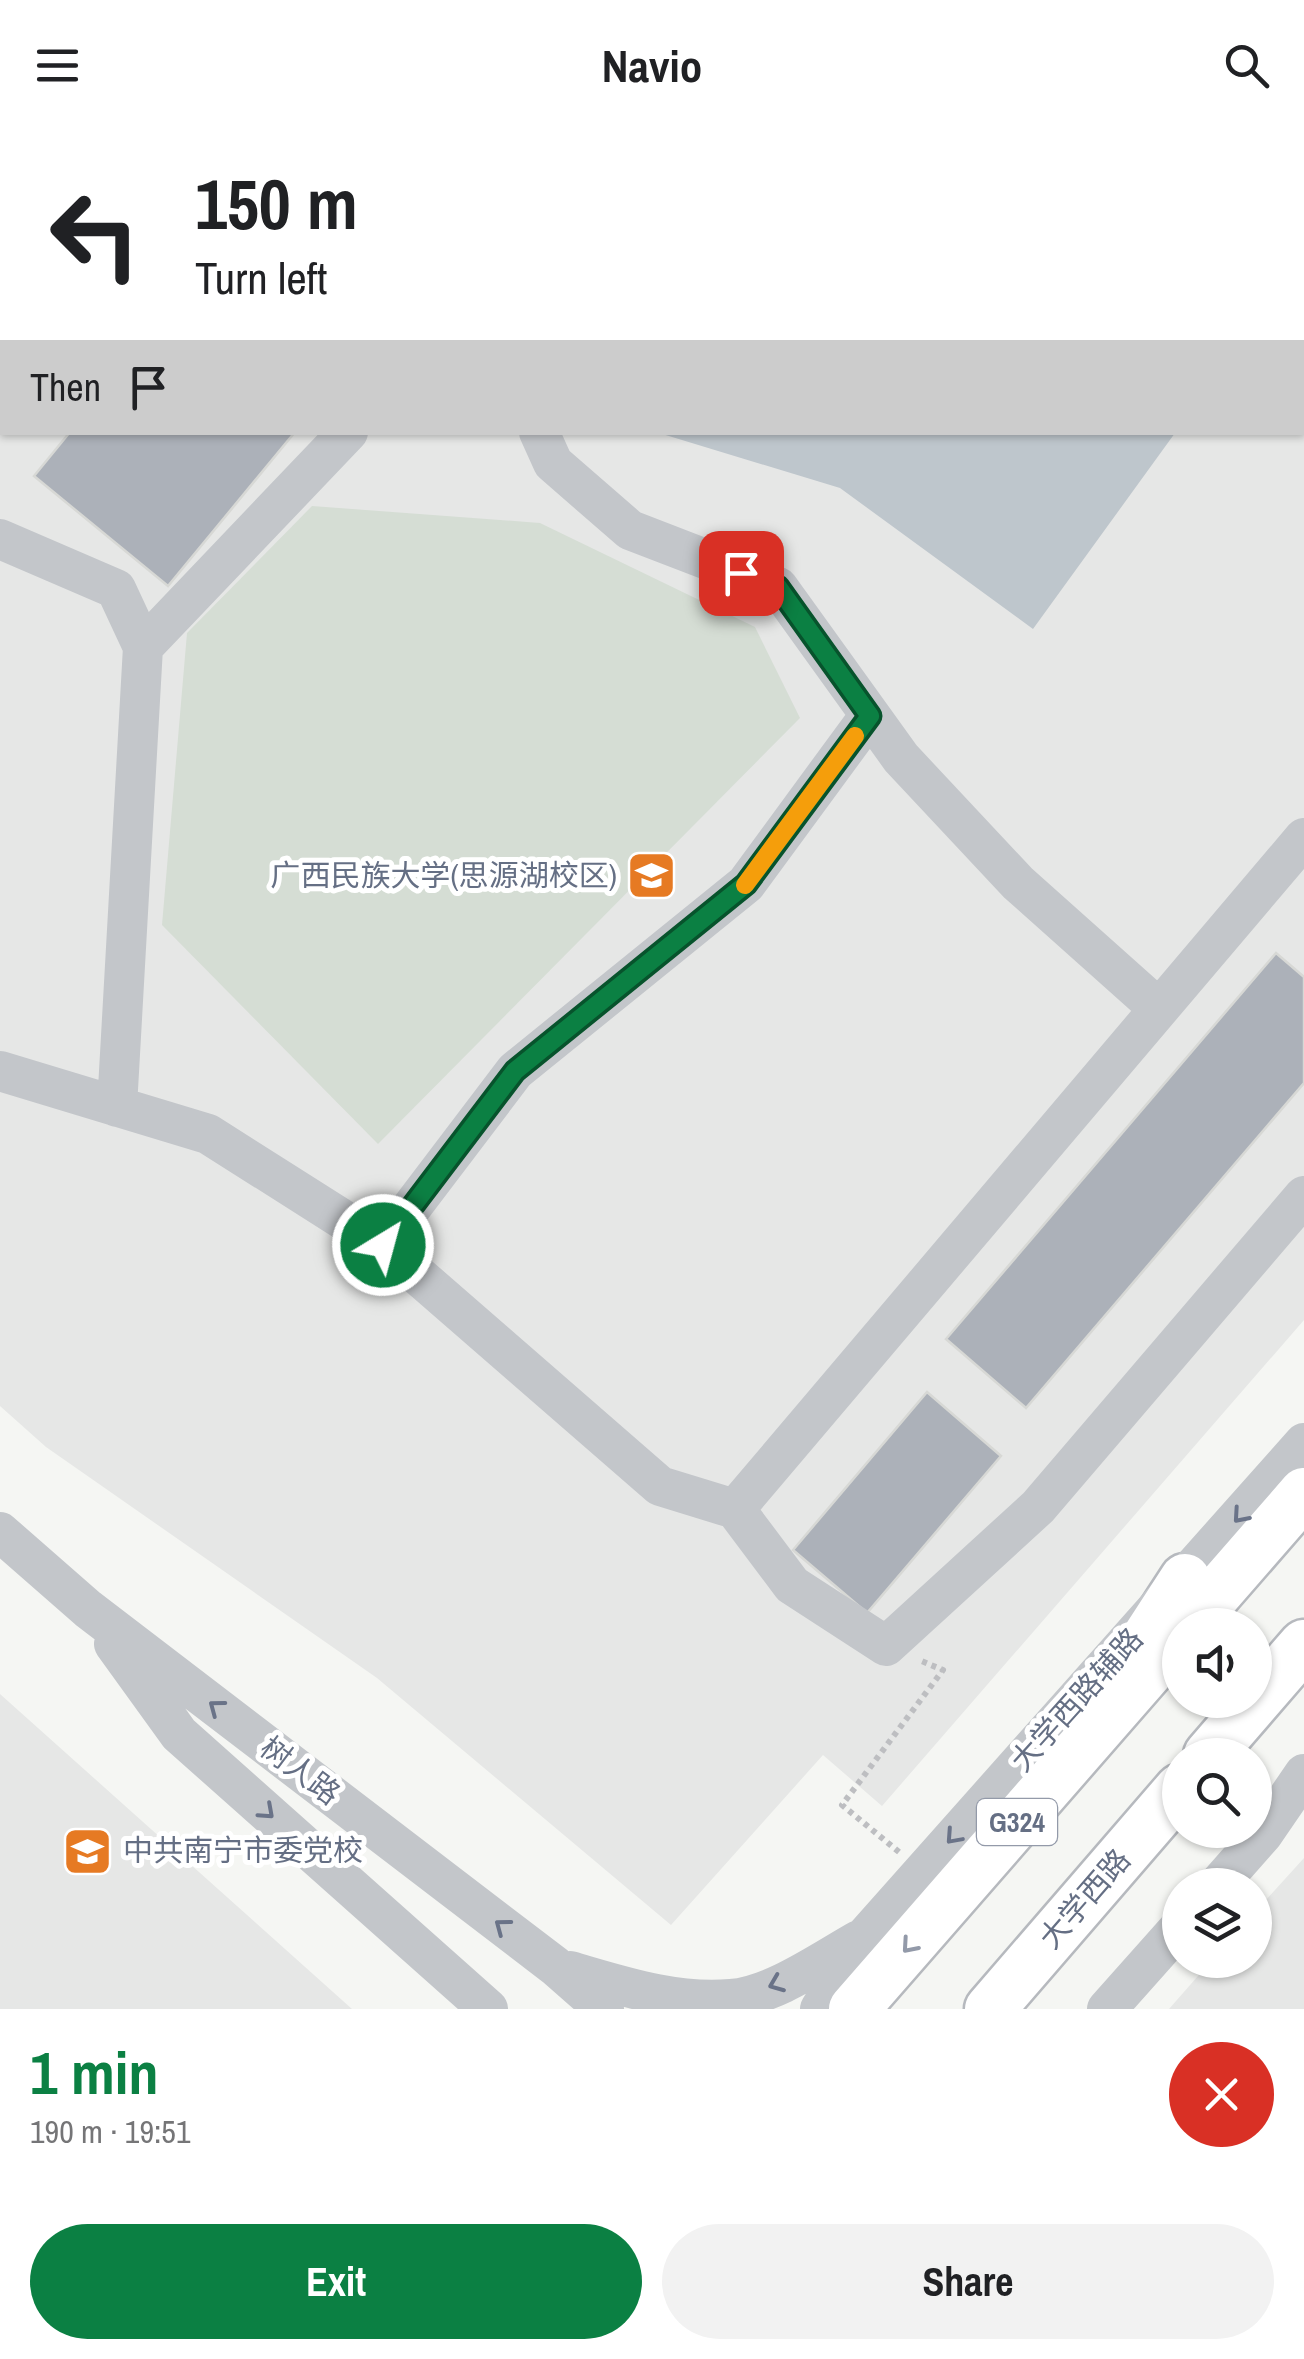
<!DOCTYPE html>
<html lang="en">
<head>
<meta charset="utf-8">
<style>
  :root { --surface:#fff; --page:#f2f2f2; --text:#202124; --muted:#757577; --accent:#0b8043 }
  body { margin:0; font-family:"Archivo Narrow","Noto Sans SC",sans-serif; background:var(--page); color:var(--text); height:100vh; display:flex; flex-direction:column; font-size:38px; white-space:nowrap }
  * { box-sizing:border-box; margin:0 }
  p { font-size:32px; color:var(--muted) }
  .icon { flex:none; width:55px; height:55px; fill:none; stroke:currentColor; stroke-width:2; stroke-linecap:round; stroke-linejoin:round }
  .map { position:relative; height:1879px; overflow:hidden }
  .side { display:flex; flex-direction:column; background:var(--surface); flex:1 }
  .side>* { flex:none }
  .top-card { position:absolute; left:0px; top:0px; width:1305px; height:305px; box-shadow:0 2px 8px #0004; background:#fff; color:var(--text); overflow:hidden }
  .controls { position:absolute; left:1162px; top:1478px; display:grid; gap:20px }
  .controls a { display:grid; place-items:center; width:110px; height:110px; border-radius:50%; background:var(--surface); box-shadow:0 2px 8px #0004; font-size:50px }
  .pin { position:absolute; display:grid; place-items:center; width:85px; height:85px; color:#fff; margin:-42px; border-radius:20px; box-shadow:0 5px 15px #0006 }
  .me { position:absolute; width:110px; margin:-55px; rotate:37deg; stroke-linejoin:round; filter:drop-shadow(0 0 8px #0008) }
  .turn { display:flex; align-items:center; gap:35px; height:210px; padding:0 30px; font-size:45px }
  .turn .icon { width:130px; height:130px; stroke-width:2.5 }
  .turn b { display:block; font-size:70px; line-height:85px }
  .then { display:flex; align-items:center; height:95px; padding:0 30px; background:#0003; gap:20px; font-size:38px }
  .round { display:grid; place-items:center; flex:none; width:105px; height:105px; border-radius:52px; background:var(--page) }
  .overview { display:flex; align-items:center; justify-content:space-between; height:170px; padding:0 30px }
  h1 { font-size:60px; font-weight:800; line-height:75px; color:var(--accent) }
  .primary-button { display:flex; gap:20px; margin-top:auto; padding:20px 30px }
  .primary-button a { flex:1; height:115px; border-radius:60px; background:var(--accent); color:#fff; font-size:40px; font-weight:800; line-height:115px; text-align:center }
  .primary-button a+a { background:var(--page); color:var(--text) }
  header { display:flex; justify-content:space-between; align-items:center; height:130px; padding:0 30px; background:var(--surface); font-size:45px; font-weight:800 }
  .map>svg:first-child { display:block }
</style>
</head>
<body>
<header><svg class="icon" aria-label="menu" viewBox="0 0 24 24"><path d="M4 6h16M4 12h16M4 18h16"/></svg>Navio<svg class="icon" aria-label="search" viewBox="0 0 24 24"><circle cx="10" cy="10" r="6"/><path d="M15 15l6 6"/></svg></header>
<div class="map">
<svg width="1304" height="1879" viewBox="0 0 1304 1879">
  <rect width="100%" height="100%" fill="#f5f6f3"/>
  <!-- built -->
  <path fill="#e6e7e6" fill-rule="evenodd" d="M0,0H1304V1190L882,1676L823,1625L671,1795L377,1548L46,1317L0,1276ZM2,2H1302V302H2Z
    M0,1564L352,1879H0Z
    M1304,1728V1879H1169L1212,1830H1255V1782Z"/>
  <!-- green -->
  <path fill="#d5ddd4" d="M312,376L540,393L755,497L800,588L378,1014L162,795L187,503Z"/>
  <!-- water -->
  <path fill="#bec6cc" d="M1063,0H1304V145L1302,2Z
    M659,303H1175L1033,499L840,358Z"/>
  <!-- building -->
  <path fill="#acb1b9" stroke="#d7d8d5" stroke-width="2.5" d="M0,0H181L2,2L0,219Z
    M70,302H295L168,456L34,346Z
    M1276,823L1304,847V953L1026,1278L946,1209Z
    M927,1262L1001,1326L867,1483L793,1420Z"/>
  <g fill="none" stroke-linecap="round" stroke-linejoin="round">
    <defs>
      <path id="major" d="M1189,1495L1304,1363
        M1133,1529L1185,1449
        M1209,1625L1304,1515
        M854,1879L1180,1505
        M990,1879L1180,1659"/>
    </defs>
    <!-- major casing -->
    <use href="#major" stroke="#b6b9be" stroke-width="55"/>
    <!-- path -->
    <path stroke="#bdbec1" stroke-width="6" stroke-dasharray="5 5" stroke-linecap="butt" d="M899,1722L842,1675L943,1540L919,1530"/>
    <!-- minor -->
    <path stroke="#c3c6ca" stroke-width="40" d="M404,0L406,2
      M1018,0L1019,2
      M696,2L698,0
      M539,302L553,333L630,400L778,457L901,628L1018,753L1158,878
      M0,409L116,459L143,517L117,977
      M143,517L348,302
      M0,941L208,1004L383,1115L660,1356L735,1379L1304,708
      M383,1115L515,941L746,754L870,585
      M735,1379L792,1455L886,1516L1038,1377L1304,1066
      M0,1402L88,1479L555,1836L604,1879
      M114,1514L179,1604L488,1879
      M1218,1755L1263,1704L1304,1644
      M570,1841C622,1856 675,1874 731,1869C773,1866 823,1830 859,1810
      M820,1879L863,1809L1304,1313
      M1107,1879L1180,1797"/>
    <!-- major -->
    <use href="#major" stroke="#fff" stroke-width="50"/>
  </g>
  <!-- one-way arrows -->
  <defs><path id="oneway-chevron" d="M-2-3.5L2.5 0L-2 3.5" fill="none" stroke-width="1.6" stroke-linecap="round" stroke-linejoin="round" transform="scale(2.5)"/></defs>
  <g stroke="#6a7388">
    <use href="#oneway-chevron" transform="translate(1240 1386) rotate(131)"/>
    <use href="#oneway-chevron" transform="translate(216 1577) rotate(-143)"/>
    <use href="#oneway-chevron" transform="translate(267 1682) rotate(42)"/>
    <use href="#oneway-chevron" transform="translate(953 1707) rotate(132)"/>
    <use href="#oneway-chevron" transform="translate(502 1796) rotate(-143)"/>
    <use href="#oneway-chevron" transform="translate(776 1854) rotate(158)"/>
  </g>
  <use stroke="#939aa9" href="#oneway-chevron" transform="translate(909 1816) rotate(131)"/>
  <g fill="none" stroke-linecap="round" stroke-linejoin="round">
    <defs>
      <path id="route" d="M383,1115L515,941L746,754L870,586L778,457L741,443"/>
    </defs>
    <!-- route casing -->
    <use href="#route" stroke="#07532c" stroke-width="25"/>
    <!-- route -->
    <use href="#route" stroke="#0b8043" stroke-width="18"/>
    <!-- slow -->
    <path stroke="#f59e0b" stroke-width="18" d="M745,755L855,606"/>
  </g>
  <!-- icons -->
  <defs>
    <symbol id="university-square" viewBox="-11 -11 22 22"><rect x="-9" y="-9" width="18" height="18" rx="4" fill="#e67a23" stroke="#fff"/><path d="M0-5L7-2L0 1L-7-2ZM-4 1L0 2.5L4 1V4Q0 6-4 4Z" fill="#fff"/></symbol>
  </defs>
  <g fill-rule="evenodd">
    <use href="#university-square" x="624" y="718" width="55" height="55"/>
    <use href="#university-square" x="60" y="1694" width="55" height="55"/>
  </g>
  <g text-anchor="middle" stroke-width="10" stroke-linejoin="round" paint-order="stroke">
    <!-- shield labels -->
    <rect fill="#fff" stroke="#939aa9" stroke-width="2.5" x="977" y="1669" width="80" height="46" rx="8"/>
    <g font-size="28" font-weight="bold" fill="#656f84">
      <text x="1017" y="1702">G324</text>
    </g>
    <!-- poi labels -->
    <g font-size="30" fill="#656f84" stroke="#fff" text-anchor="end">
      <text x="617" y="756">广西民族大学(思源湖校区)</text>
      <text x="123" y="1731" text-anchor="start">中共南宁市委党校</text>
    </g>
    <!-- street labels -->
    <g font-size="30" fill="#656f84" stroke="#fff">
      <text transform="translate(1077 1570) rotate(-48)" y="10">大学西路辅路</text>
      <text transform="translate(300 1641) rotate(37)" y="10">树人路</text>
      <text transform="translate(1085 1769) rotate(-49)" y="10">大学西路</text>
    </g>
  </g>
</svg>
<div class="controls">
<a><svg class="icon" aria-label="sound" viewBox="0 0 24 24"><path d="M4 9h4l5-4v14l-5-4H4zM17 9q2 3 0 6"/></svg></a>
<a><svg class="icon" aria-label="search" viewBox="0 0 24 24"><circle cx="10" cy="10" r="6"/><path d="M15 15l6 6"/></svg></a>
<a><svg class="icon" aria-label="layers" viewBox="0 0 24 24"><path d="M12 4l9 5-9 5-9-5zM3 14l9 5 9-5"/></svg></a>
</div>
<div class="pin" style="left:741px;top:443px;background:#d93025"><svg class="icon" aria-label="arrive" viewBox="0 0 24 24"><path d="M6 21V4h12l-3 4 3 4H6"/></svg></div>
<svg class="me" style="left:383px;top:1115px" viewBox="-20 -20 40 40"><circle r="17" fill="#0b8043" stroke="#fff" stroke-width="3"/><path d="M0-11L8 9 0 5-8 9z" fill="#fff"/></svg>
<div class="top-card">
<div class="turn"><svg class="icon" aria-label="left" viewBox="0 0 24 24"><path d="M17 20v-9H6M10 6l-5 5 5 5"/></svg><div><b>150 m</b>Turn left</div></div>
<div class="then">Then<svg class="icon" aria-label="arrive" viewBox="0 0 24 24"><path d="M6 21V4h12l-3 4 3 4H6"/></svg></div>
</div>
</div>
<section class="side">
<div class="overview"><div><h1>1 min</h1><p>190 m · 19:51</p></div><a class="round" style="background:#d93025;color:#fff"><svg class="icon" aria-label="close" viewBox="0 0 24 24"><path d="M6 6l12 12M18 6L6 18"/></svg></a></div>
<div class="primary-button"><a>Exit</a><a>Share</a></div>
</section>
</body>
</html>
